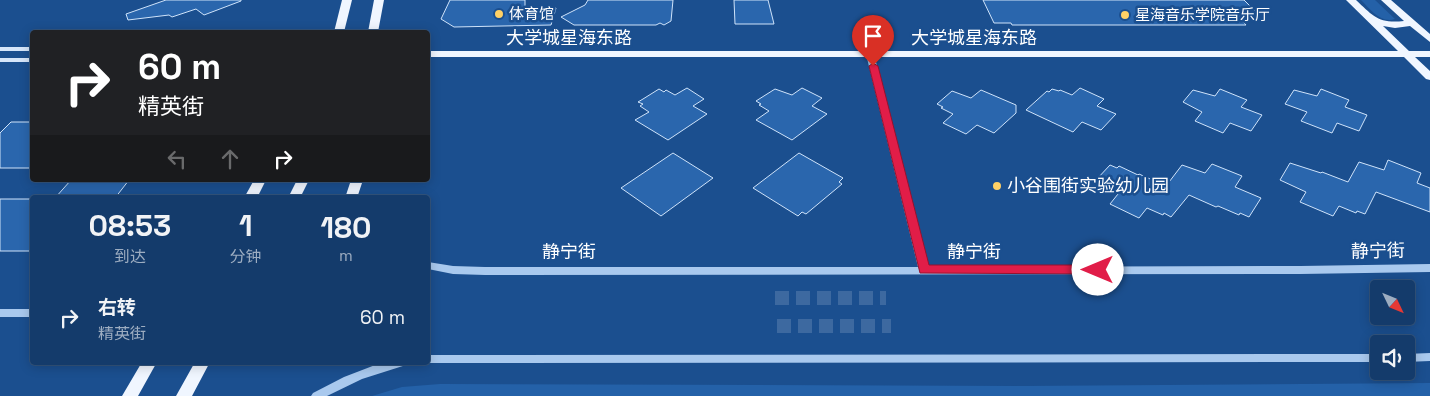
<!DOCTYPE html>
<html lang="zh">
<head>
<meta charset="utf-8">
<style>
  :root { --surface:#143b6b; --page:#214673; --text:#f1f3f6; --muted:#9dadc1; --line:#33557e }
  body { margin:0; font-family:"Space Grotesk","Noto Sans SC",sans-serif; background:var(--page); color:var(--text); height:100vh; display:flex; flex-direction:column; font-size:19px; white-space:nowrap }
  * { box-sizing:border-box; margin:0 }
  p { font-size:16px; color:var(--muted) }
  .icon { flex:none; width:28px; height:28px; fill:none; stroke:currentColor; stroke-width:2; stroke-linecap:round; stroke-linejoin:round }
  .map { position:relative; flex:1; overflow:hidden }
  .side { position:absolute; left:30px; top:195px; width:400px; height:170px; display:flex; flex-direction:column; background:var(--surface); border-radius:5px; box-shadow:0 2px 12px #0003,0 0 0 1px var(--line) }
  .side>* { flex:none }
  .hud { position:absolute; left:30px; top:30px; width:400px; height:152px; border-radius:5px; box-shadow:0 2px 12px #0003,0 0 0 1px var(--line); background:#202124; color:#fff; overflow:hidden }
  .needle { width:32px; rotate:133deg }
  .fabs { position:absolute; left:1370px; top:280px; display:grid; gap:10px }
  .fabs a { display:grid; place-items:center; width:45px; height:45px; border-radius:5px; background:var(--surface); box-shadow:0 2px 12px #0003,0 0 0 1px var(--line); font-size:25px }
  .pin { position:absolute; display:grid; place-items:center; width:42px; height:42px; color:#fff; margin:-51px -21px; border-radius:50% 50% 50% 0; rotate:-45deg; box-shadow:0 0 5px #0007 }
  .pin .icon { rotate:45deg }
  .me { position:absolute; width:55px; margin:-28px; rotate:270deg; stroke-linejoin:round; filter:drop-shadow(0 0 4px #0008) }
  .turn { display:flex; align-items:center; gap:18px; height:105px; padding:0 25px; font-size:22px }
  .turn .icon { width:65px; height:65px; stroke-width:2.5 }
  .turn b { display:block; font-size:35px; line-height:42px }
  .lanes { display:flex; align-items:center; height:48px; padding:0 25px; background:#0003; justify-content:center; gap:25px; direction:ltr }
  .lanes .off { opacity:.35 }
  .eta { display:flex; justify-content:space-evenly; align-items:center; height:85px; text-align:center }
  .eta b { font-size:30px; font-weight:600; line-height:35px }
  ul { padding:0; list-style:none }
  li { display:flex; align-items:center; gap:15px; height:75px; padding:0 25px }
  li div { flex:1 }
  li b { display:block; font-size:19px }
  li em { font-style:normal }
  .map>svg:first-child { display:block }
</style>
</head>
<body>
<div class="map">
<svg width="1430" height="396" viewBox="0 0 1430 396">
  <rect width="100%" height="100%" fill="#1b4f8f"/>
  <!-- green -->
  <path fill="#2461a8" d="M1361,0H1375L1395,19C1381,24 1370,9 1361,0Z
    M1430,383V396H372L402,387L440,384L1022,386Z"/>
  <!-- building -->
  <path fill="#2a66ad" stroke="#cfe3fa" d="M166,0H241V1L204,15L196,9L172,17L169,15L128,20L126,14Z
    M450,0H525V8H556L551,25L454,27L441,19Z
    M588,0H673L671,21L664,25L660,23L656,25H574L561,17L585,5Z
    M734,0H768L774,24H735Z
    M983,0H1244L1260,16H1238L1246,25H1012L1011,23H994Z
    M687,88L704,99L693,106L707,114L668,140L635,120L649,112L640,106L643,104L638,102L643,99L659,89L664,92L666,90L675,95Z
    M802,88L822,98L812,106L827,114L792,140L756,120L769,111L759,105L761,104L756,101L775,89L792,95Z
    M1080,88L1104,99L1097,106L1116,114L1101,130L1082,122L1073,132L1026,110L1047,91L1049,92L1052,89L1059,91L1060,90L1072,95Z
    M1220,89L1247,100L1241,107L1262,115L1251,131L1230,123L1223,133L1195,121L1202,112L1183,102L1193,90L1215,96Z
    M1321,89L1349,100L1345,107L1367,115L1359,131L1337,123L1332,133L1301,121L1307,112L1285,104L1294,90L1317,96Z
    M981,90L1016,105V113L994,133L977,125L966,134L943,123L953,114L941,108L943,107L937,104L952,91L971,98Z
    M11,122H32V168H0V133Z
    M673,153L713,178L661,216L621,188Z
    M799,153L843,178L839,182L842,184L806,214L802,212L798,216L753,188Z
    M1388,160L1421,173L1417,183L1430,188V212L1376,192L1365,214L1357,211L1356,213L1339,206L1333,216L1300,202L1306,192L1280,180L1290,163L1321,173L1322,172L1348,182L1359,162L1384,170Z
    M1212,164L1242,176L1235,187L1261,198L1249,217L1240,213L1239,215L1218,206L1216,207L1189,195L1171,217L1164,213L1163,215L1147,208L1139,218L1110,204L1118,194L1102,186L1104,184L1096,180L1110,165L1117,168L1119,166L1138,175L1139,174L1166,186L1182,165L1205,173Z
    M71,180H129L115,198H55Z
    M0,199H32V251H0Z"/>
  <g fill="none" stroke-linecap="round" stroke-linejoin="round">
    <!-- primary-tunnel -->
    <path stroke="#3d69a0" stroke-width="14" stroke-dasharray="14 7" stroke-linecap="butt" d="M775,298H886
      M777,326H891"/>
    <!-- tertiary -->
    <path fill="#a9c9ee" fill-rule="evenodd" d="M870,52L874,54L928,267L1300,266L1430,264V272L1300,274L485,275L453,274L428,269V262L453,266L485,267H918L866,54Z
      M0,309H32V317H0Z
      M1430,353V361L1406,362V354Z
      M1379,354V362L428,363L425,362H428V355Z
      M383,362H407L406,365L362,379L327,396H311L313,393L344,377Z"/>
    <!-- secondary -->
    <path fill="#d6e6fa" fill-rule="evenodd" d="M0,47H32V51H0Z
      M0,58H32V62H0Z"/>
    <!-- primary -->
    <path fill="#f0f6ff" fill-rule="evenodd" d="M342,0H352L344,32H334Z
      M374,0H384L378,32H368Z
      M1346,0H1356C1373,16 1379,24 1404,21L1381,0H1391L1430,34V42L1410,26L1395,28L1383,26L1409,51H1430V57H1415L1430,71V80L1426,79L1404,57H428V51H1398Z
      M254,180H266L257,198H244Z
      M297,180H309L300,198H288Z
      M351,180H363L357,198H345Z
      M142,362H157L138,396H122Z
      M195,362H210L192,396H176Z"/>
  </g>
  <!-- route -->
  <path fill="#e11d48" stroke="#92132f" d="M873,63L878,66L929,265H1098L1102,267L1104,270L1102,274L920,273L869,66Z"/>
  <!-- markers -->
  <g fill="#ffd166" stroke="#1b4f8f" stroke-width="2">
    <circle cx="499" cy="14" r="5"/>
    <circle cx="1125" cy="15" r="5"/>
    <circle cx="997" cy="186" r="5"/>
  </g>
  <g text-anchor="middle" stroke-width="5" stroke-linejoin="round" paint-order="stroke">
    <!-- far-poi labels -->
    <g font-size="15" fill="#fff" stroke="#1b4f8f" text-anchor="start">
      <text x="509" y="19">体育馆</text>
      <text x="1135" y="20">星海音乐学院音乐厅</text>
    </g>
    <!-- street labels -->
    <g font-size="18" fill="#fff" stroke="#1b4f8f">
      <text x="569" y="44">大学城星海东路</text>
      <text x="974" y="44">大学城星海东路</text>
      <text transform="translate(1378 251) rotate(-1)" y="6">静宁街</text>
      <text x="569" y="258">静宁街</text>
      <text x="974" y="258">静宁街</text>
    </g>
    <!-- poi labels -->
    <g font-size="18" fill="#fff" stroke="#1b4f8f" text-anchor="start">
      <text x="1007" y="192">小谷围街实验幼儿园</text>
    </g>
  </g>
</svg>
<div class="fabs">
<a><svg class="needle" viewBox="-14 -14 28 28"><path d="M0-13l5 13h-10z" fill="#e53935"/><path d="M0 13l5-13h-10z" fill="#9dadc1"/></svg></a>
<a><svg class="icon" aria-label="sound" viewBox="0 0 24 24"><path d="M4 9h4l5-4v14l-5-4H4zM17 9q2 3 0 6"/></svg></a>
</div>
<div class="pin" style="left:873px;top:66px;background:#d93025"><svg class="icon" aria-label="arrive" viewBox="0 0 24 24"><path d="M6 21V4h12l-3 4 3 4H6"/></svg></div>
<svg class="me" style="left:1098px;top:270px" viewBox="-20 -20 40 40"><circle r="19" fill="#fff"/><path d="M0-13L10 11 0 6-10 11z" fill="#e11d48"/></svg>
<div class="hud">
<div class="turn"><svg class="icon" aria-label="right" viewBox="0 0 24 24"><path d="M7 20v-9h11M14 6l5 5-5 5"/></svg><div><b>60 m</b>精英街</div></div>
<div class="lanes"><svg class="icon off" aria-label="left" viewBox="0 0 24 24"><path d="M17 20v-9H6M10 6l-5 5 5 5"/></svg><svg class="icon off" aria-label="ahead" viewBox="0 0 24 24"><path d="M12 20V5M6 11l6-6 6 6"/></svg><svg class="icon" aria-label="right" viewBox="0 0 24 24"><path d="M7 20v-9h11M14 6l5 5-5 5"/></svg></div>
</div>
<section class="side">
<div class="eta">
<div><b>08:53</b><p>到达</p></div>
<div><b>1</b><p>分钟</p></div>
<div><b>180</b><p>m</p></div>
</div>
<ul>
<li><svg class="icon" aria-label="right" viewBox="0 0 24 24"><path d="M7 20v-9h11M14 6l5 5-5 5"/></svg><div><b>右转</b><p>精英街</p></div><em>60 m</em></li>
</ul>
</section>
</div>
</body>
</html>
